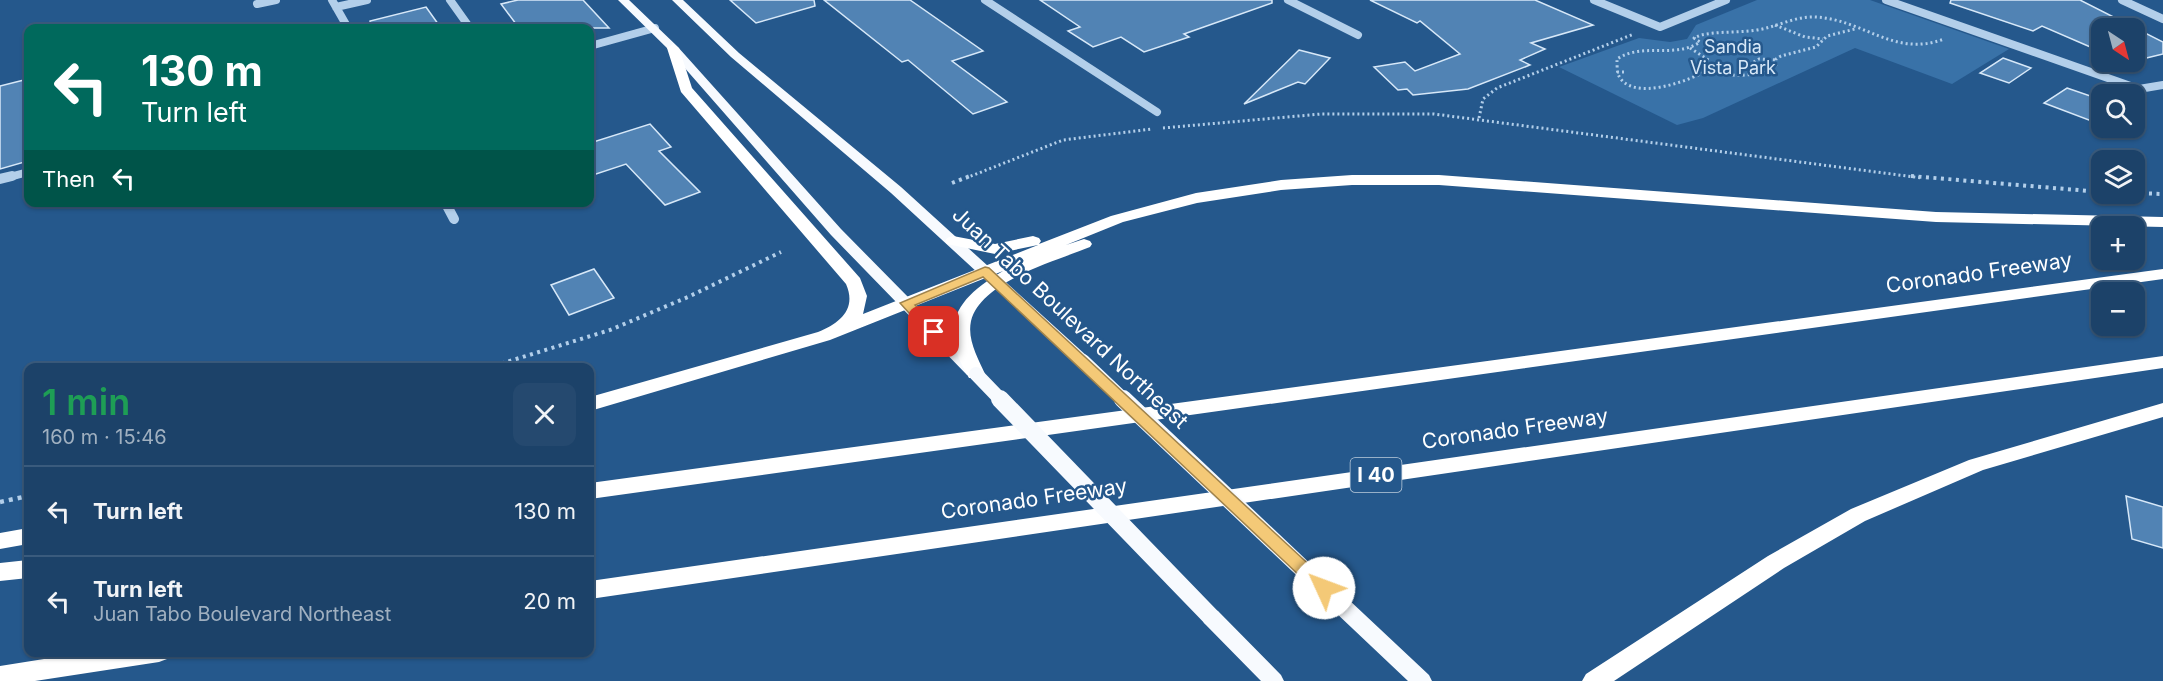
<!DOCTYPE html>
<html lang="en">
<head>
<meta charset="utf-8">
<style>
  :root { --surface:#1c4269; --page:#25496f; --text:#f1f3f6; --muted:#a0b0c0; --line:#3a5b7d }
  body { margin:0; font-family:Inter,sans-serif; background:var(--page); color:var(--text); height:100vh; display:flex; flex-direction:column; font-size:22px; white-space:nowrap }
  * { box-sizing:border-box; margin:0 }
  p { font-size:20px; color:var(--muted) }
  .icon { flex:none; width:33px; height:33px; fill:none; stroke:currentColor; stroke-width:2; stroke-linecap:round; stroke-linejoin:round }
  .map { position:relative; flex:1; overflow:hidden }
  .sheet { position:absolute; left:24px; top:363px; width:570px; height:294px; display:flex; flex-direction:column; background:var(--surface); border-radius:12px; box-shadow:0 2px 4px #0004,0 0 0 2px var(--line) }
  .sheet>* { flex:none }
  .hud { position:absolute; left:24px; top:24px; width:570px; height:183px; border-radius:12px; box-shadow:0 2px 4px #0004,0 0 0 2px var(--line); background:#00695c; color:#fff; overflow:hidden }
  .needle { width:39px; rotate:144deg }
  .fabs { position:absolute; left:2091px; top:18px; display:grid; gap:12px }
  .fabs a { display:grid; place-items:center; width:54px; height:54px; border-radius:12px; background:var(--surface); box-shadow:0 2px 4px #0004,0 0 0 2px var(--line); font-size:30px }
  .pin { position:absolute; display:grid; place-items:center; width:51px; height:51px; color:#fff; margin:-26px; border-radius:12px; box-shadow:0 3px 9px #0006 }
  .me { position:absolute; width:66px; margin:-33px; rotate:313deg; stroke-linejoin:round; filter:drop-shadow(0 0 4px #0008) }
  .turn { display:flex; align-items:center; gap:21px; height:126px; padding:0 18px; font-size:27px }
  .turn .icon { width:78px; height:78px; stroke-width:2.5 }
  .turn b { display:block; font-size:42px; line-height:51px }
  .then { display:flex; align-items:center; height:57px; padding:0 18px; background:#0003; gap:12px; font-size:22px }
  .round { display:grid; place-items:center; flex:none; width:63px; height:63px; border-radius:12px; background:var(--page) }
  .head { display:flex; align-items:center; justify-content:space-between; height:102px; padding:0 18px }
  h1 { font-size:36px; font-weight:600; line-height:45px; color:#1e9e55 }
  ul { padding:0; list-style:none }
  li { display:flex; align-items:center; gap:18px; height:90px; padding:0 18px; border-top:2px solid var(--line) }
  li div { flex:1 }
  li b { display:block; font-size:22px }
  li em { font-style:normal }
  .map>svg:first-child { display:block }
</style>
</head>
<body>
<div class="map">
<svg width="2163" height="681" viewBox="0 0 2163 681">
  <rect width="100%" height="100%" fill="#25588c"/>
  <!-- green -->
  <path fill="#3972a8" d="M1757,0H1870L2009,49L1952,84L1855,48L1703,118L1677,125L1559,67L1639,38L1670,42L1687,39L1696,25Z"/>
  <!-- building -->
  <path fill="#5183b4" stroke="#d7e8f8" stroke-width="1.5" d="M518,0H583L609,28H519L501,4Z
    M730,0H814L815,6L756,23Z
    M824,0H910L983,51L952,61L1007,102L973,114L908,60L902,62Z
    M1040,0H1272V3L1184,34L1189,37L1144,52L1121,37L1093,47L1068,31L1080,27Z
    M1370,0H1535L1593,25L1531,43L1545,49L1520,60L1530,65L1468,89L1413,95L1407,89L1398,90L1374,67L1405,62L1415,71L1460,54L1420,21L1417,23Z
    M1951,0H2080L2163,42V54L2134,61V28H2102V52L2042,26L2033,31L1950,3Z
    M426,7L441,28H371L370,21Z
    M1299,50L1330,58L1305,84L1298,82L1244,104Z
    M2003,58L2031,68L2009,83L1980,73Z
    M28,79V161L0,169V86Z
    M2067,88L2102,100V125L2044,103Z
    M650,124L671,147L659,151L700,192L665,205L626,164L590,176V143Z
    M594,269L614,298L569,315L551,285Z
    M2126,496L2163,507V548L2132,539Z"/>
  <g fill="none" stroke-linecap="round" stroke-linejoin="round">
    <!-- path-far2 -->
    <path stroke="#b3cfea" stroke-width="3" stroke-dasharray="2 3" stroke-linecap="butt" d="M1775,25L1805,37L1823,39
      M1690,48L1710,61L1711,68C1693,80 1630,104 1618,74C1617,70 1617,63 1617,59C1643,42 1675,59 1700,42L1694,38L1701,35C1720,31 1738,33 1757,30C1777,27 1795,16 1815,17C1863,19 1894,58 1944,39
      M1763,70L1752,63L1759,59L1776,60
      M1708,71C1733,77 1753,78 1776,65V59L1781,56L1816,47L1827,36L1855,29
      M1617,72H1625
      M1479,118L1483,99L1497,88L1634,34
      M1163,128L1321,114H1434L1922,178
      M966,178L1063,140L1152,129"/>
    <!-- path-far1 -->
    <path stroke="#b3cfea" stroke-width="4" stroke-dasharray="3 4.5" stroke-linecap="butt" d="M1911,176L2102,192
      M952,183L970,176
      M2134,193L2163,194
      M487,368L610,330L688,297L781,252"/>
    <!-- path -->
    <path stroke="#b3cfea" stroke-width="4.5" stroke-dasharray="4 5" stroke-linecap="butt" d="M0,502L28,496"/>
    <!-- minor-far1 -->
    <path stroke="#b3cfea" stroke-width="8" d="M332,0L348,28
      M450,0L470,28
      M985,0L1157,112
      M1288,0L1358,35
      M1594,0L1660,27L1726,0
      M1886,0L2139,89L2163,85
      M2122,0L2163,19
      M257,4L276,0
      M336,7L367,0
      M590,46L655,28
      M6,178L28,172"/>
    <!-- minor -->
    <path stroke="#b3cfea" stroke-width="10" d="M0,179L12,176
      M445,202L454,219"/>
    <!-- major -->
    <path fill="#f7fafe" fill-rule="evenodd" d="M618,0H629L677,46L841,229L977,367L980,371L977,375H967L831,235L669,50Z
      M672,0H683L739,53L901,187L1088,357L1091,361L1088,365H1078L891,193L731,57Z
      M1341,597L1348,599L1429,675L1432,681H1408L1334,611L1332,605L1334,599Z
      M1211,609L1218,611L1281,675L1284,681H1261L1204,623L1201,617L1204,611Z"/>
    <!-- highway -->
    <path fill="#fff" fill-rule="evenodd" d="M673,44L679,48L692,88L860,278L867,296L863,314L1038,245L995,254L947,244L945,241L947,238L953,236L995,244L1033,236L1039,238L1041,241L1039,244L1111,216L1196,193L1281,180L1352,175H1439L1936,212L2163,217V227L1936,222L1439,185H1352L1281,190L1197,203L1123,222L1066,245L1084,239L1090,241L1092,244L1090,247C1056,261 981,281 971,321C967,340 978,358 985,374L983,378H969C938,327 955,299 1003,271L830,340L590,411V397L818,332C840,323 857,309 846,284L681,92L667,48Z
      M2163,269V279L590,499V483Z
      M2163,356V368L590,599V581Z
      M2163,403V417L1983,470L1865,521L1784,568L1614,681H1582L1586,674L1768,556L1851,509L1969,460Z
      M28,528V544L0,549V533Z
      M28,560V578L0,581V563Z
      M88,652H171L167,659L159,662L35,681H0V666Z"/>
    <!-- major-bridge-far1 -->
    <path stroke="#f7fafe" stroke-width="14" d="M1083,361L1125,401
      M976,374L1002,401"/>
    <!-- major-bridge -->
    <path stroke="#f7fafe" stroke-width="18" d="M1000,399L1211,617
      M1123,399L1341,605"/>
  </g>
  <!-- route -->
  <path fill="#f4c977" stroke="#9f834d" stroke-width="1.5" d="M985,267L989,268L1330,584L1333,588L1330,593H1318L983,277L915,305L939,329V335H929L900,303Z"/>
  <g text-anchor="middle" stroke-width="5" stroke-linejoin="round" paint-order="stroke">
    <!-- far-park labels -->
    <g font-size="18" fill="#d7e8f8" stroke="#25588c">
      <text x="1733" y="53">Sandia<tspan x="1733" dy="21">Vista Park</tspan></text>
    </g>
    <!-- shield labels -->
    <rect fill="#25588c" stroke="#becddc" stroke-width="1.5" x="1350.5" y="458" width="51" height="34" rx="4.5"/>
    <g font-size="20" font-weight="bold" fill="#fff">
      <text x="1376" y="482">I 40</text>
    </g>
    <!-- street labels -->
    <g font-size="21" fill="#fff" stroke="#25588c">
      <text transform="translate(1979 273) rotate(-8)" y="7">Coronado Freeway</text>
      <text transform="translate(1070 318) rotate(43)" y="7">Juan Tabo Boulevard Northeast</text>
      <text transform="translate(1515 429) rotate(-8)" y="7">Coronado Freeway</text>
      <text transform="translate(1034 499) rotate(-8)" y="7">Coronado Freeway</text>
    </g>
  </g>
</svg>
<div class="fabs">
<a><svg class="needle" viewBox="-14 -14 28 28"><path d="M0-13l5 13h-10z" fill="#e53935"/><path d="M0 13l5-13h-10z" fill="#a0b0c0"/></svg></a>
<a><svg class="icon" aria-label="search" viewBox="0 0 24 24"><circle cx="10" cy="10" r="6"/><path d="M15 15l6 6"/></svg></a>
<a><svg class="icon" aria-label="layers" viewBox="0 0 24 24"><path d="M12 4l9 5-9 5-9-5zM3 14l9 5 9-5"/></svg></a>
<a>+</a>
<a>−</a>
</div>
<div class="pin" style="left:934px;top:332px;background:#d93025"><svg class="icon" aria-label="arrive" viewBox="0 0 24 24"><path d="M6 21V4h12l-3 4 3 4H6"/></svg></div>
<svg class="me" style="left:1324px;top:588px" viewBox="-20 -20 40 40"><circle r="19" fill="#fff"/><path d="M0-13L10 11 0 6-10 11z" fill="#f4c977"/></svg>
<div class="hud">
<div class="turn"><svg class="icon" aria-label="left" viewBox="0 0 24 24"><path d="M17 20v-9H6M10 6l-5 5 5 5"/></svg><div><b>130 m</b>Turn left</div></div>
<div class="then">Then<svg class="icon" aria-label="left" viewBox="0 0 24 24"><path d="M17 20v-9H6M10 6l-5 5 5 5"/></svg></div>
</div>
<section class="sheet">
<div class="head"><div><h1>1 min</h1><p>160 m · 15:46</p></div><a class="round"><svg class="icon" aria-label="close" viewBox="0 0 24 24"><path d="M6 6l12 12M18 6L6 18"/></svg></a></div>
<ul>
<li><svg class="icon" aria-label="left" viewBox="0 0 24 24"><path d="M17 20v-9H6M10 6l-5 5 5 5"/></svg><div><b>Turn left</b></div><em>130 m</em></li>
<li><svg class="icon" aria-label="left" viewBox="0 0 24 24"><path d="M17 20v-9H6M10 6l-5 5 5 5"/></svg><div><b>Turn left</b><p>Juan Tabo Boulevard Northeast</p></div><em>20 m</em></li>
</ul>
</section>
</div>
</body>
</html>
